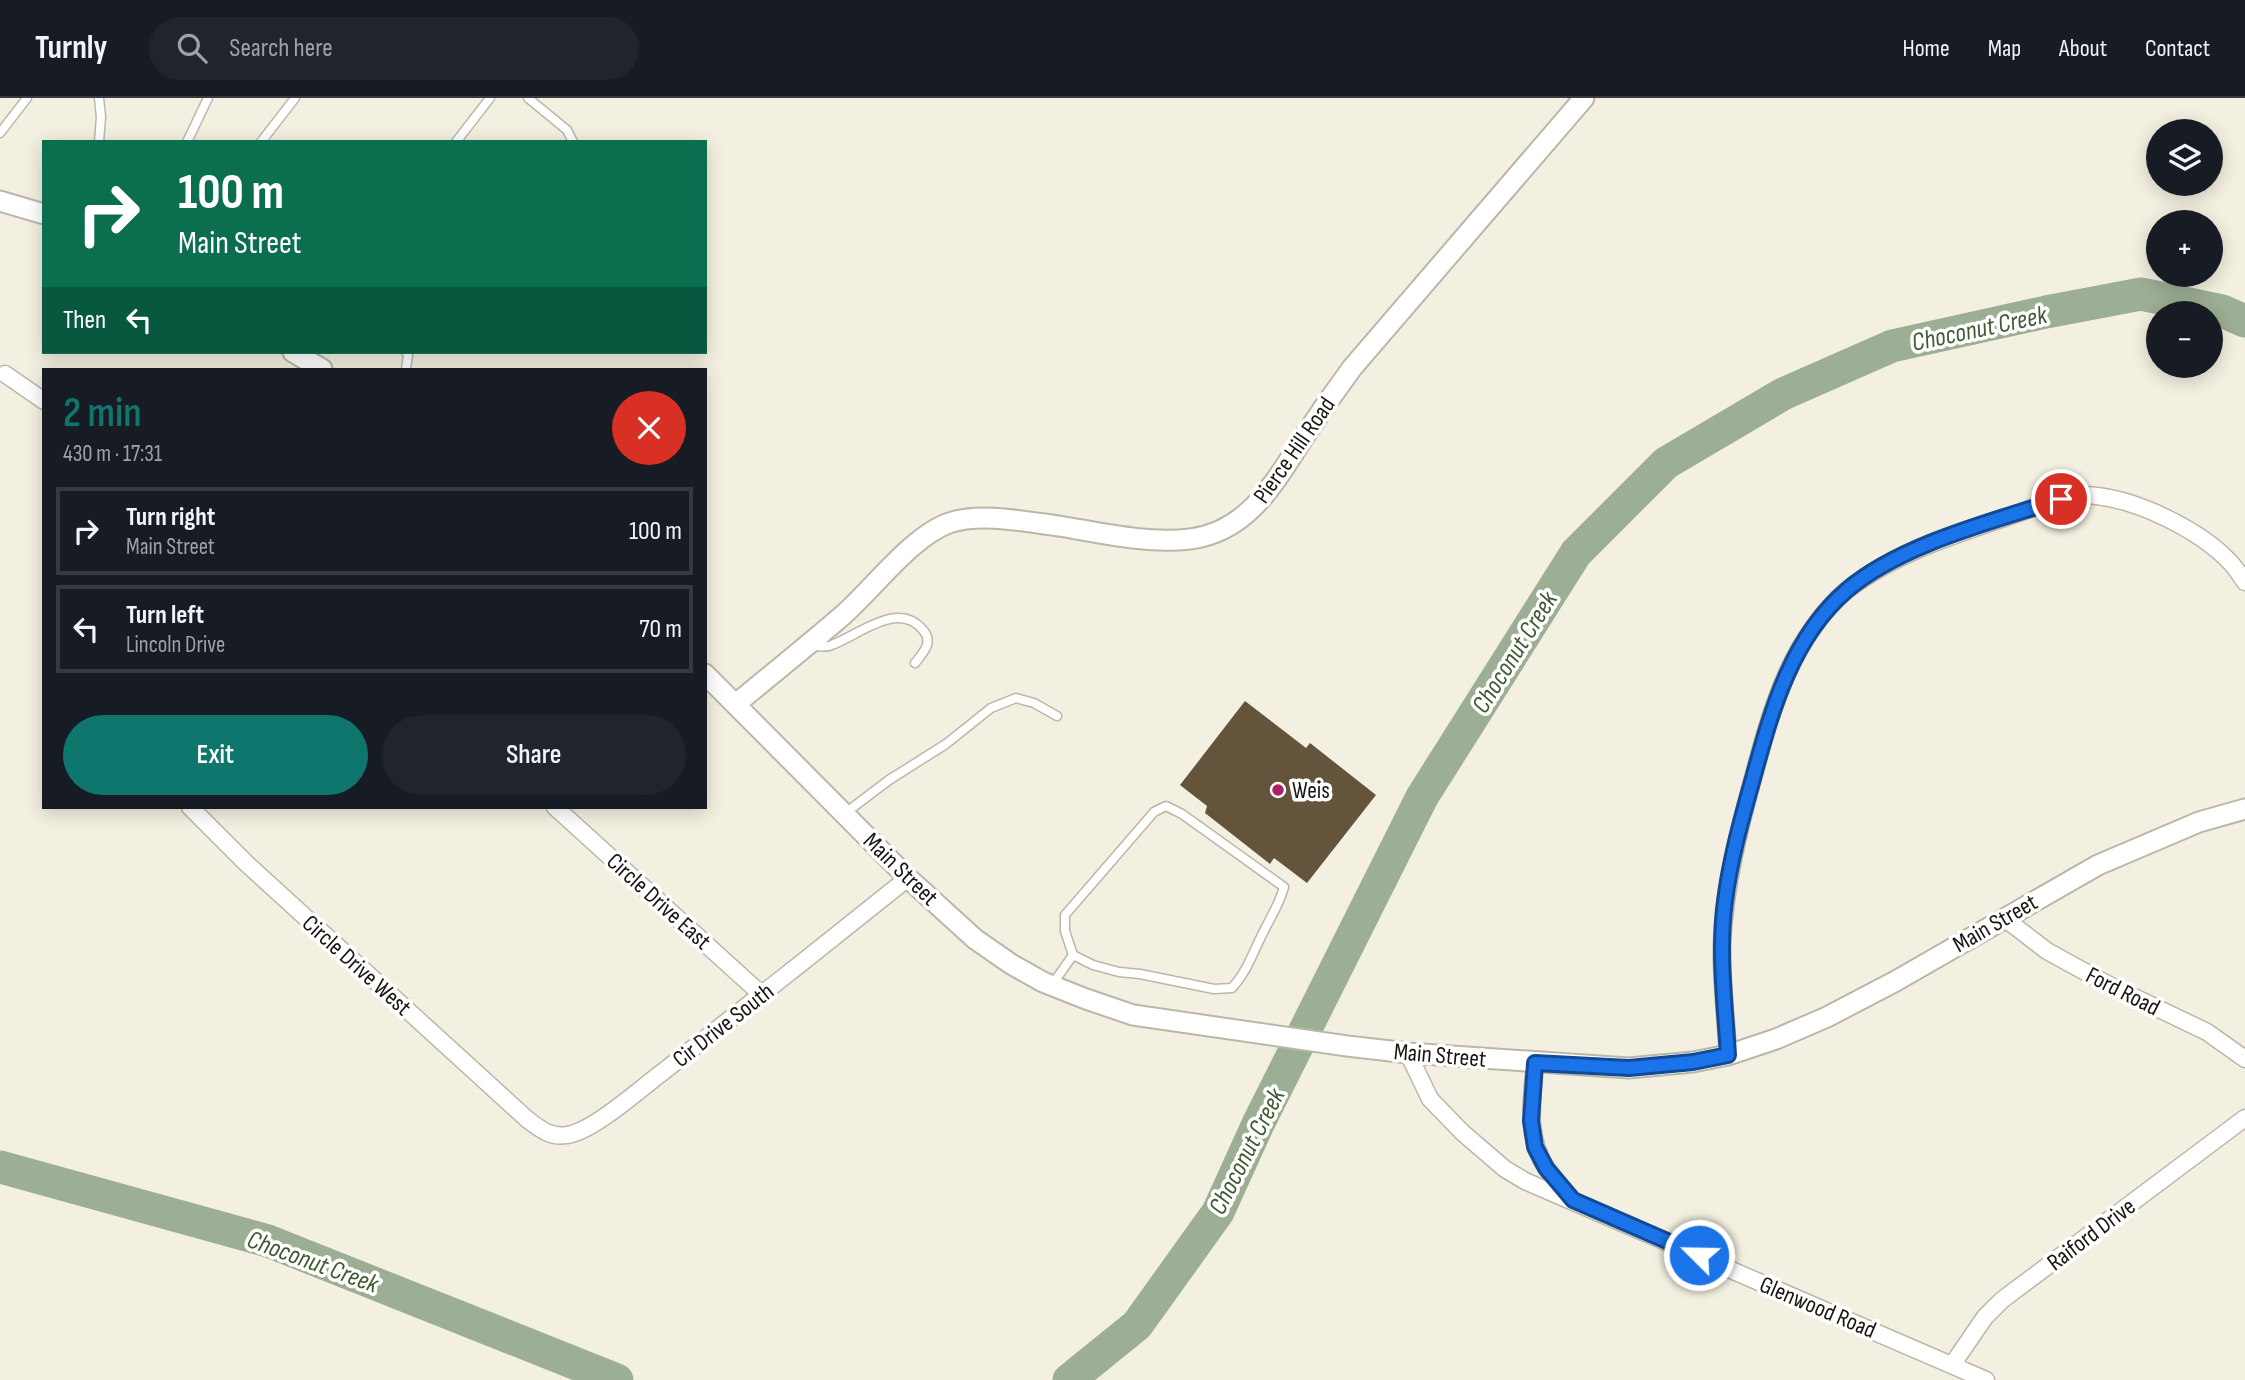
<!DOCTYPE html>
<html lang="en">
<head>
<meta charset="utf-8">
<style>
  :root { --surface:#171b24; --page:#20242c; --text:#f1f3f6; --muted:#9ea1a6; --line:#363941; --accent:#0f766e }
  body { margin:0; font-family:"Sofia Sans Condensed",sans-serif; background:var(--page); color:var(--text); height:100vh; display:flex; flex-direction:column; font-size:26px; white-space:nowrap }
  * { box-sizing:border-box; margin:0 }
  p { font-size:23px; color:var(--muted) }
  .icon { flex:none; width:38px; height:38px; fill:none; stroke:currentColor; stroke-width:2; stroke-linecap:round; stroke-linejoin:round }
  .map { position:relative; flex:1; overflow:hidden }
  .panel { position:absolute; left:42px; top:270px; width:665px; height:441px; display:flex; flex-direction:column; background:var(--surface); border-radius:0px; box-shadow:0 4px 18px #0003 }
  .panel>* { flex:none }
  .guide { position:absolute; left:42px; top:42px; width:665px; height:214px; border-radius:0px; box-shadow:0 4px 18px #0003; background:#0b6e4f; color:#fff; overflow:hidden }
  .buttons { position:absolute; left:2146px; top:21px; display:grid; gap:14px }
  .buttons a { display:grid; place-items:center; width:77px; height:77px; border-radius:50%; background:var(--surface); box-shadow:0 4px 18px #0003; font-size:35px }
  .pin { position:absolute; display:grid; place-items:center; width:60px; height:60px; color:#fff; margin:-30px; border:4px solid #fff; border-radius:50%; box-shadow:0 2px 7px #0007 }
  .me { position:absolute; width:77px; margin:-38px; rotate:293deg; stroke-linejoin:round; filter:drop-shadow(0 0 5px #0008) }
  .turn { display:flex; align-items:center; gap:24px; height:147px; padding:0 21px; font-size:32px }
  .turn .icon { width:91px; height:91px; stroke-width:2.5 }
  .turn b { display:block; font-size:49px; line-height:60px }
  .then { display:flex; align-items:center; height:66px; padding:0 21px; background:#0003; gap:14px; font-size:26px }
  .round { display:grid; place-items:center; flex:none; width:74px; height:74px; border-radius:37px; background:var(--page) }
  .headline { display:flex; align-items:center; justify-content:space-between; height:119px; padding:0 21px }
  h1 { font-size:42px; font-weight:600; line-height:52px; color:var(--accent) }
  .button { display:flex; gap:14px; margin-top:auto; padding:14px 21px }
  .button a { flex:1; height:80px; border-radius:42px; background:var(--accent); color:#fff; font-size:28px; font-weight:600; line-height:80px; text-align:center }
  .button a+a { background:var(--page); color:var(--text) }
  ul { padding:0; list-style:none }
  li { display:flex; align-items:center; gap:21px; height:88px; margin:0 14px 10px; padding:0 7px; border:4px solid var(--line); border-radius:0px }
  li div { flex:1 }
  li b { display:block; font-size:26px }
  li em { font-style:normal }
  header { display:flex; align-items:center; gap:42px; box-sizing:border-box; height:98px; padding:0 35px; background:var(--surface); border-bottom:2px solid var(--line) }
  header strong { font-size:33px }
  nav { display:flex; gap:38px; margin-inline-start:auto; font-size:24px }
  .search { width:490px; height:63px; background:var(--page); display:flex; align-items:center; gap:18px; box-sizing:border-box; padding:0 24px; border-radius:38px; color:var(--muted); font-size:26px }
  .map>svg:first-child { display:block }
</style>
</head>
<body>
<header>
<strong>Turnly</strong>
<div class="search"><svg class="icon" aria-label="search" viewBox="0 0 24 24"><circle cx="10" cy="10" r="6"/><path d="M15 15l6 6"/></svg>Search here</div>
<nav><a>Home</a><a>Map</a><a>About</a><a>Contact</a></nav>
</header>
<div class="map">
<svg width="2245" height="1282" viewBox="0 0 2245 1282">
  <rect width="100%" height="100%" fill="#f4f0e1"/>
  <g fill="none" stroke-linecap="round" stroke-linejoin="round">
    <!-- river -->
    <path stroke="#9cae94" stroke-width="33" d="M0,1069L268,1143L617,1282
      M1069,1282L1137,1227L1218,1114L1258,1026L1422,699L1576,455L1666,365L1783,296L1892,248L2046,214L2141,196L2222,213L2245,223"/>
  </g>
  <!-- building -->
  <path fill="#64543c" d="M1245,603L1306,650L1310,645L1376,697L1307,785L1274,760L1270,766L1205,715L1207,708L1180,687Z"/>
  <g fill="none" stroke-linecap="round" stroke-linejoin="round">
    <defs>
      <path id="service" d="M528,0L567,32L573,44
        M0,35L27,0
        M99,44L101,19L99,0
        M187,44L208,0
        M261,44L295,0
        M456,44L490,0
        M406,271L408,257L406,254
        M813,548C819,548 824,549 829,548C857,539 897,501 923,532C934,544 923,555 915,565
        M844,716L889,682L946,646L991,610L1016,600L1034,605L1057,618
        M1052,887L1073,857L1065,833V817L1154,714L1166,708L1182,716L1284,789C1279,808 1268,823 1260,841C1251,859 1246,875 1232,890L1214,891L1140,876L1119,874L1093,867L1073,857"/>
      <path id="minor" d="M5,276L44,303
        M190,709L247,766L528,1022C540,1031 551,1040 567,1037C594,1033 641,990 664,973C746,909 827,845 908,780
        M555,709L762,897
        M2004,820L2047,853L2109,887L2207,934L2245,961
        M1408,955L1430,1001L1463,1035L1505,1071L1525,1083L1986,1282
        M1728,957C1726,920 1721,882 1722,845C1725,785 1740,727 1756,669C1767,628 1779,586 1800,550C1813,528 1831,504 1851,489C1898,454 1955,437 2010,418C2037,409 2068,394 2097,398C2140,403 2199,432 2229,463C2235,469 2240,477 2245,484
        M1535,965C1532,1000 1525,1040 1547,1071C1554,1081 1563,1091 1571,1100
        M1952,1267L1985,1219L2002,1202L2245,1020"/>
      <path id="tertiary" d="M0,103L44,116
        M293,254L322,271
        M705,576L908,780L975,841L1011,866L1043,884L1086,901L1133,917L1347,948L1408,955L1629,970L1693,964L1728,957L1776,941L1827,919L1894,884L2098,767L2199,724L2245,711
        M736,606C771,577 807,548 842,518C872,492 912,438 949,425C981,414 1026,424 1059,428C1101,435 1147,446 1190,441C1248,434 1275,384 1304,339C1319,316 1335,293 1352,270L1584,0"/>
    </defs>
    <!-- service casing -->
    <use href="#service" stroke="#bbb7a8" stroke-width="11"/>
    <!-- minor casing -->
    <use href="#minor" stroke="#bbb7a8" stroke-width="19"/>
    <!-- tertiary casing -->
    <use href="#tertiary" stroke="#bbb7a8" stroke-width="23"/>
    <!-- service -->
    <use href="#service" stroke="#fff" stroke-width="8"/>
    <!-- minor -->
    <use href="#minor" stroke="#fff" stroke-width="16"/>
    <!-- tertiary -->
    <use href="#tertiary" stroke="#fff" stroke-width="19"/>
  </g>
  <g fill="none" stroke-linecap="round" stroke-linejoin="round">
    <defs>
      <path id="route" d="M1699,1157L1573,1102L1546,1070L1535,1049L1531,1023L1535,965L1629,970L1693,964L1728,957C1725,906 1718,854 1725,803C1730,763 1741,723 1752,684C1771,615 1790,541 1847,492C1901,446 1994,423 2061,401"/>
    </defs>
    <!-- route casing -->
    <use href="#route" stroke="#114b97" stroke-width="18"/>
    <!-- route -->
    <use href="#route" stroke="#1a73e8" stroke-width="12"/>
  </g>
  <!-- markers -->
  <circle fill="#ab2163" stroke="#fff" stroke-width="2.5" cx="1278" cy="692" r="7"/>
  <g text-anchor="middle" stroke-width="7" stroke-linejoin="round" paint-order="stroke">
    <!-- street labels -->
    <g font-size="24" fill="#181611" stroke="#fff">
      <text transform="translate(1294 352) rotate(-55)" y="8">Pierce Hill Road</text>
      <text transform="translate(901 771) rotate(44)" y="8">Main Street</text>
      <text transform="translate(659 803) rotate(42)" y="8">Circle Drive East</text>
      <text transform="translate(1995 825) rotate(-30)" y="8">Main Street</text>
      <text transform="translate(357 867) rotate(42)" y="8">Circle Drive West</text>
      <text transform="translate(2123 893) rotate(27)" y="8">Ford Road</text>
      <text transform="translate(723 927) rotate(-38)" y="8">Cir Drive South</text>
      <text transform="translate(1440 957) rotate(5)" y="8">Main Street</text>
      <text transform="translate(2091 1136) rotate(-37)" y="8">Raiford Drive</text>
      <text transform="translate(1818 1209) rotate(23)" y="8">Glenwood Road</text>
    </g>
    <!-- poi labels -->
    <g font-size="24" fill="#181611" stroke="#fff" text-anchor="start">
      <text x="1292" y="700">Weis</text>
    </g>
    <!-- water labels -->
    <g font-size="26" font-style="italic" fill="#405b32" stroke="#fff">
      <text transform="translate(1979 230) rotate(-12)" y="9">Choconut Creek</text>
      <text transform="translate(1514 554) rotate(-58)" y="9">Choconut Creek</text>
      <text transform="translate(1246 1053) rotate(-63)" y="9">Choconut Creek</text>
      <text transform="translate(313 1163) rotate(20)" y="9">Choconut Creek</text>
    </g>
  </g>
</svg>
<div class="buttons">
<a><svg class="icon" aria-label="layers" viewBox="0 0 24 24"><path d="M12 4l9 5-9 5-9-5zM3 14l9 5 9-5"/></svg></a>
<a>+</a>
<a>−</a>
</div>
<div class="pin" style="left:2061px;top:401px;background:#d93025"><svg class="icon" aria-label="arrive" viewBox="0 0 24 24"><path d="M6 21V4h12l-3 4 3 4H6"/></svg></div>
<svg class="me" style="left:1699px;top:1157px" viewBox="-20 -20 40 40"><circle r="17" fill="#1a73e8" stroke="#fff" stroke-width="3"/><path d="M0-11L8 9 0 5-8 9z" fill="#fff"/></svg>
<div class="guide">
<div class="turn"><svg class="icon" aria-label="right" viewBox="0 0 24 24"><path d="M7 20v-9h11M14 6l5 5-5 5"/></svg><div><b>100 m</b>Main Street</div></div>
<div class="then">Then<svg class="icon" aria-label="left" viewBox="0 0 24 24"><path d="M17 20v-9H6M10 6l-5 5 5 5"/></svg></div>
</div>
<section class="panel">
<div class="headline"><div><h1>2 min</h1><p>430 m · 17:31</p></div><a class="round" style="background:#d93025;color:#fff"><svg class="icon" aria-label="close" viewBox="0 0 24 24"><path d="M6 6l12 12M18 6L6 18"/></svg></a></div>
<ul>
<li><svg class="icon" aria-label="right" viewBox="0 0 24 24"><path d="M7 20v-9h11M14 6l5 5-5 5"/></svg><div><b>Turn right</b><p>Main Street</p></div><em>100 m</em></li>
<li><svg class="icon" aria-label="left" viewBox="0 0 24 24"><path d="M17 20v-9H6M10 6l-5 5 5 5"/></svg><div><b>Turn left</b><p>Lincoln Drive</p></div><em>70 m</em></li>
</ul>
<div class="button"><a>Exit</a><a>Share</a></div>
</section>
</div>
</body>
</html>
